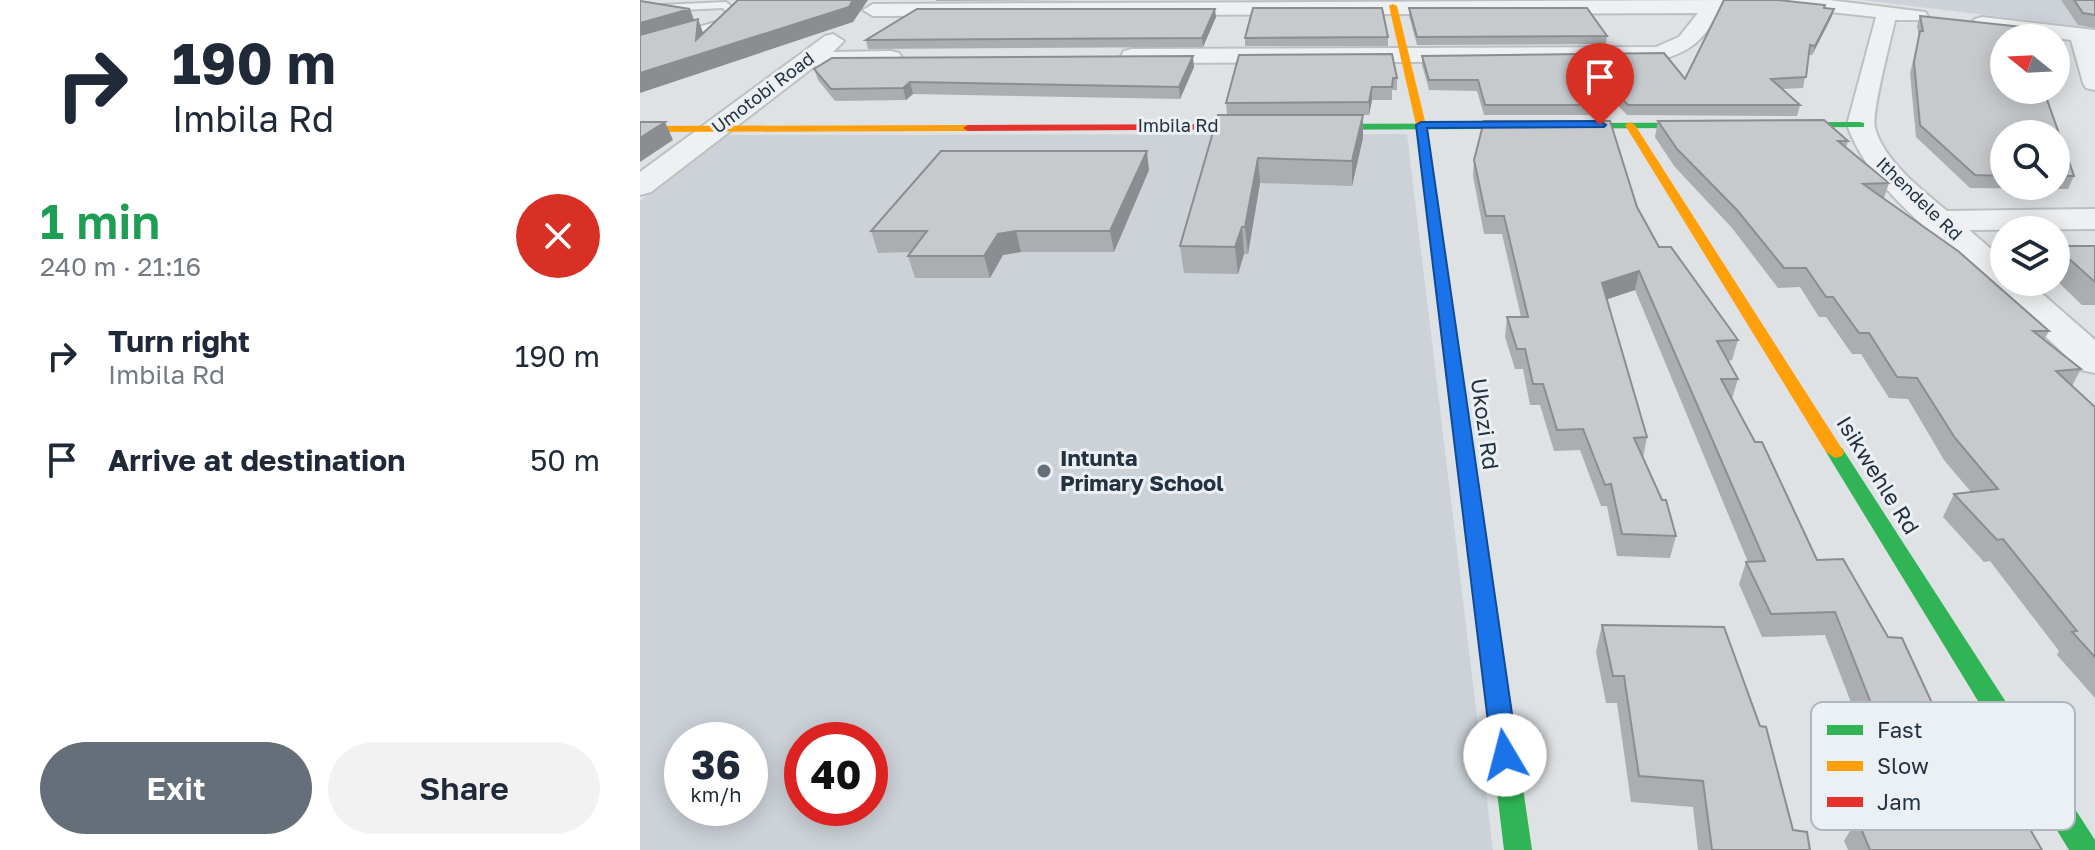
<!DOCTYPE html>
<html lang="en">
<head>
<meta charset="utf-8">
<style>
  :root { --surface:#fff; --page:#f2f2f3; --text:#1f2937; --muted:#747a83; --accent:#656f79 }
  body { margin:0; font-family:"Golos Text",sans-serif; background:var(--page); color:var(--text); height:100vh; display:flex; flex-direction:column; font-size:30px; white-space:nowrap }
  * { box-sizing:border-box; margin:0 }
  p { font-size:26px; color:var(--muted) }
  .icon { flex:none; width:44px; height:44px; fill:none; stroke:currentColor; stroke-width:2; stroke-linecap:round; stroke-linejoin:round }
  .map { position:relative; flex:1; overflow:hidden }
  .panel { display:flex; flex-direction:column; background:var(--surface); width:640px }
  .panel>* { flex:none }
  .guide { background:#fff; color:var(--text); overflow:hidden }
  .needle { width:52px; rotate:288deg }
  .tools { position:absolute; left:1350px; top:24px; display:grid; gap:16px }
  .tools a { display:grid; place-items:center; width:80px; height:80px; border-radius:50%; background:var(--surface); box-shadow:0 4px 20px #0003; font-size:40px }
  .speed { position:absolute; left:24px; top:722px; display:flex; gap:16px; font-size:40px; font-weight:700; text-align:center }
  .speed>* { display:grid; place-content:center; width:104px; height:104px; border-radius:50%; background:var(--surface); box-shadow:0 4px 20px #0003; line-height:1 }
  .speed small { font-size:20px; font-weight:400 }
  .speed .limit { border:12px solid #d22; background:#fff; color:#111 }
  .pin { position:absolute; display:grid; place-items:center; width:68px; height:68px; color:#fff; margin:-82px -34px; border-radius:50% 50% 50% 0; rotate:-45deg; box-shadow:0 0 8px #0007 }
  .pin .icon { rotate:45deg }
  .me { position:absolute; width:88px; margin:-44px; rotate:352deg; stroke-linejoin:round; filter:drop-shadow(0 0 6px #0008) }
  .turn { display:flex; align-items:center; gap:28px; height:168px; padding:0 40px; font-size:36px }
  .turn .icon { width:104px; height:104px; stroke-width:2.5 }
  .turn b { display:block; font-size:56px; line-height:68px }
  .round { display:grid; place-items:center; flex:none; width:84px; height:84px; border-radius:42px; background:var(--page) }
  .summary { display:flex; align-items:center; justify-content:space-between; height:136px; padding:0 40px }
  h1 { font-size:48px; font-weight:600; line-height:60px; color:#1e9e55 }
  .primary-button { display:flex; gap:16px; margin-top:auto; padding:16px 40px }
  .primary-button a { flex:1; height:92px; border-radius:48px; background:var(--accent); color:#fff; font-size:32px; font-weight:600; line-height:92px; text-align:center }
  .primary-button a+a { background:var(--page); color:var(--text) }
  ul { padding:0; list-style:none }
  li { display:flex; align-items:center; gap:24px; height:104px; padding:0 40px }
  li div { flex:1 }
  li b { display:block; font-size:30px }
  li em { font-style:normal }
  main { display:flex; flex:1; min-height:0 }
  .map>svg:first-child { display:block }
</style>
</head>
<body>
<main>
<section class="panel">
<div class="guide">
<div class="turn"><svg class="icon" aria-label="right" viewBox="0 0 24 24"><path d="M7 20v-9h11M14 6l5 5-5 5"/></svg><div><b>190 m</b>Imbila Rd</div></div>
</div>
<div class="summary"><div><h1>1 min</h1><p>240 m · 21:16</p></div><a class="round" style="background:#d93025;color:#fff"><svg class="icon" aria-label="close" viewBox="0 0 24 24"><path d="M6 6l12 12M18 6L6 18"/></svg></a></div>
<ul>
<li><svg class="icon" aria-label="right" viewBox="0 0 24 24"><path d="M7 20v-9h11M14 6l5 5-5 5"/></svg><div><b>Turn right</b><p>Imbila Rd</p></div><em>190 m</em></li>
<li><svg class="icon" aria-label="arrive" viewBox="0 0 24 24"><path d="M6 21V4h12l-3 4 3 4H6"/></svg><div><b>Arrive at destination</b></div><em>50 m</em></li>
</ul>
<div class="primary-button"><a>Exit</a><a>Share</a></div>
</section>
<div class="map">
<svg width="1455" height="850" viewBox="0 0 1455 850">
  <rect width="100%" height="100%" fill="#dfe2e4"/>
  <!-- built -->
  <path fill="#ccd2d8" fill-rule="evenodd" d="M1221,0H1455V28Z
    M767,134L853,850H0V201L82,135ZM42,740H110V808H42ZM162,740H230V808H162Z"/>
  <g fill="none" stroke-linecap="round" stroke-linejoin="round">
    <defs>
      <path id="lane" d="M86,2L100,14L87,25L0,52V44L79,21L88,14L83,8L0,12V6Z"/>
      <path id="street" d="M1085,0C1065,37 1058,50 1016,61L492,63L484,61L481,56L484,51L492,49L1016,47L1039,37L1058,13L233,16L223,10L233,4Z
        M1126,0H1189L1285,12L1288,16L1285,20H1255C1251,40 1231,113 1235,128C1244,161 1282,190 1307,211L1455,209V229L1329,230L1364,260V282H1389L1455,340V373L1441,370C1408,339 1375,307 1341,276C1293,233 1230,188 1207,125L1236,17L1136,6Z
        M1342,17L1455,30V90L1446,88L1443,83L1431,40L1335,27L1332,23L1335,19Z
        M193,34L204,41L193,52L251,51L259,53L262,58L259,63L251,65L175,66L11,192L0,195V172L185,36Z"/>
    </defs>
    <!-- lane casing -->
    <use href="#lane" stroke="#bdc0c2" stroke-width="4"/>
    <!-- street casing -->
    <use href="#street" stroke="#bdc0c2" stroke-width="4"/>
    <!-- lane -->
    <use href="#lane" fill="#eef0f1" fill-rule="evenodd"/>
    <!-- street -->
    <use href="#street" fill="#eef0f1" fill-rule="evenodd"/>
    <!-- fast -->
    <path fill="#30b455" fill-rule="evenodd" d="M1220,122L1224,123V127L655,130L650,127L655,124Z
      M1195,446L1202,448L1455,840V850H1429L1186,452Z
      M835,518L842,520L845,525L892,850H864L825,525L828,520Z"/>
    <!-- slow -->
    <path fill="#ff9f0a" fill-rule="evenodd" d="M753,4L757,6L786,125L845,525L842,530H828L825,525L776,125L749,6Z
      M990,122L995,125L1204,452L1202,456L1195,458L1186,452L985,125Z
      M0,126L328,125L333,128L328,131L0,132Z"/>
    <!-- jam -->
    <path fill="#e5322d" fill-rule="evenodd" d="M655,124L660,127L659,129L328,131L323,128L328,125Z"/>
  </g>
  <!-- wall -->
  <path fill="#abaeb0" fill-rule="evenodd" d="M296,0H446L296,1Z
    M1421,0H1455V28L1438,25Z
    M769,8L967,36L966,44L777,45L769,16Z
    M1185,8L1194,9L1191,18L1172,55H1169L1163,88L1142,89L1160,105L1157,116L987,115L957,83L963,105L962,115H844L837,91L789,90L782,65V56L1024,53L1045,79Z
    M1280,16L1400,29L1404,38H1364V90H1394L1393,92L1405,94L1434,176L1428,189L1330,188L1276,137L1270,73L1279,36L1277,26ZM1364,134H1416V186H1364Z
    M576,17L563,47L228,49L226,40Z
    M748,37V46H605V38Z
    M599,55L757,78V90H752V100H732L729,115H723V138L712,186L620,183L608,254H604L598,274L544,273L540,246L587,115L586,103Z
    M554,67L540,99L273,94L266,100L195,101L178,80L174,69Z
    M1018,121L1208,141L1206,148L1249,183L1244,198L1409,331L1404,340L1441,369L1432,386L1455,407V698L1417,655L1419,651L1350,561L1344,562L1303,517L1314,494L1331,492L1304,460L1268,399L1249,398L1221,354H1212L1186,317H1179L1160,287L1138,288L1092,228L1034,166L1015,137Z
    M834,160L997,207L1019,247L1098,340L1092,360L1088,361L1098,379L1092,399L1177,560L1248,637L1358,817L1402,850H1208L1204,841L1217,819H1242L1210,753L1222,731L1185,635L1122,637L1099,584L1106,562H1108L995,290L967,299L1007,437L1003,458L1036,536L1030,558L977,556L967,506H961L940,450L914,451L900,405H890L883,369H875L865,337L867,317H881L862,234H844L833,176Z
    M509,170L474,252H381L363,255L350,278H275L268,256L271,252L238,253L231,231Z
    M1416,246H1455V305H1442L1416,280Z
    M962,625L1153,830L1170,850H1058L1053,807L991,802L977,703H966L956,652Z"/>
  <!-- shaded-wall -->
  <path fill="#8b8d90" d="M213,0H228L213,22L0,93V73L56,40L58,19L64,35Z
    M50,9L56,25L0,41V23Z
    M575,9L576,17L563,47L562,38Z
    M1194,9L1191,18L1172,55L1175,46Z
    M553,56L554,67L540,99L539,87Z
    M270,82L273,94L266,100L263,88Z
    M732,87V100L729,115V102Z
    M723,115V138L712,186V161Z
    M25,122L33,140L0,162V138Z
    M507,151L509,170L474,252L470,231Z
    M618,158L620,183L608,254L605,227Z
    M602,227L604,254L598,274L595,247Z
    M376,231L381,252L363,255L350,278L344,256L358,234Z
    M999,271L995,290L959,302L962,283Z"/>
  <!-- building -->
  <path fill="#c7cacd" stroke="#8b8d90" stroke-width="2" d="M98,0H213L209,7L0,73V35L58,19L56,40Z
    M1084,0H1137L1185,5L1184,8L1194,9L1175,46L1170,45L1166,77L1131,79L1160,105H988L952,67L963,105H845L838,80H789L782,56L1024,53L1045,79Z
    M1434,0H1455V15L1443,13Z
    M0,1L50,9L0,23Z
    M613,8H742L748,37L605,38Z
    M769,8H947L967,36L777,37Z
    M277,9H575L562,38L226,40Z
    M1280,16L1400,29L1404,38H1364V90H1391L1390,92L1405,94L1434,176H1416V134H1364V176L1335,175L1280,125L1274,62L1280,31H1283Z
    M752,54L757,78H753L752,87H732L729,102L586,103L599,55Z
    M553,56L539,87L270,82L263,88L191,89L174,69L192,58Z
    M578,115H723L712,161L618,158L605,227H602L595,247L540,246Z
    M1184,120L1208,141H1198L1249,183L1223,184L1318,251L1409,331H1393L1441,369L1416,371L1455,407V657L1432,632L1437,631L1363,539L1357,540L1314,494L1358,489L1315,438L1277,378L1257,377L1229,333H1219L1193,297H1186L1166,268H1144L1097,210L1037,149L1018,121Z
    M844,121H970L997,207L1019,247H1031L1098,340L1077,341L1098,379H1081L1115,442H1122L1177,560L1203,559L1248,637L1262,638L1304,729L1358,817H1383L1402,850H1230L1217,819H1266L1222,731H1242L1195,612L1131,614L1106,562L1125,561L999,271L962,283L1007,437L994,438L1022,500H1026L1036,536L982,534L971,484L965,485L943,429L917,430L903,384H893L885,349H877L867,317H888L864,216H846L834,160Z
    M0,122H25L0,138Z
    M301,151H507L470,231H376L358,234L344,256H268L287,231H231Z
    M1416,246H1455V282L1416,247Z
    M962,625L1084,627L1120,726L1126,727L1153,830L1167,832L1170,850H1072L1063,781L999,776L984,676H973Z"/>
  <!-- route -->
  <path fill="#1a73e8" stroke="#114b97" stroke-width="2" d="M960,121L966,125L964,127L787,128L878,755L874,764L865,767L856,764L852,755L776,125L781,122Z"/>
  <!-- markers -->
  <circle fill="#656f79" stroke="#ebf0f5" stroke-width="3" cx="404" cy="471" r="8"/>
  <g text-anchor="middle" stroke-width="6" stroke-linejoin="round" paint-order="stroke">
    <!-- far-street labels -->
    <g font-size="18" fill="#24313f" stroke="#ebf0f5">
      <text transform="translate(123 93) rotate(-37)" y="6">Umotobi Road</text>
      <text x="538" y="132">Imbila Rd</text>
      <text transform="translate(1279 199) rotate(44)" y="6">Ithendele Rd</text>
    </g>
    <!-- street labels -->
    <g font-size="22" fill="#24313f" stroke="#ebf0f5">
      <text transform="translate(845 424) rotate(82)" y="8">Ukozi Rd</text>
      <text transform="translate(1238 475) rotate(58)" y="8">Isikwehle Rd</text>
    </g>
    <!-- poi labels -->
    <g font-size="22" font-weight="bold" fill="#24313f" stroke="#ebf0f5" text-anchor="start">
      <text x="420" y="466">Intunta<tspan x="420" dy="25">Primary School</tspan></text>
    </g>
  </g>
  <!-- legend -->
  <rect x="1171" y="702" width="264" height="128" rx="12" fill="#ebf0f5" stroke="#afb7be" stroke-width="2"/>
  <rect x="1187" y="725" width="36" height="10" fill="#30b455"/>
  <rect x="1187" y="761" width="36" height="10" fill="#ff9f0a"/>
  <rect x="1187" y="797" width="36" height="10" fill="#e5322d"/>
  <g font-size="22" fill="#24313f">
    <text x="1237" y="738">Fast</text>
    <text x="1237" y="774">Slow</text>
    <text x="1237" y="810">Jam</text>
  </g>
</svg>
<div class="tools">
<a><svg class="needle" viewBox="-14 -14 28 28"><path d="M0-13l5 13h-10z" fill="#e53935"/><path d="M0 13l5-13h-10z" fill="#747a83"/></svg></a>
<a><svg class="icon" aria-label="search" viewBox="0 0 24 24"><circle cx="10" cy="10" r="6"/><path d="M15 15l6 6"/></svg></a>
<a><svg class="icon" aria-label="layers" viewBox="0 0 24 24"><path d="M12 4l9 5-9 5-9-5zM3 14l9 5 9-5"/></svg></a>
</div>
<div class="speed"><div>36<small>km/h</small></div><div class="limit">40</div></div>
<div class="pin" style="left:960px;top:125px;background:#d93025"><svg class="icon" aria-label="arrive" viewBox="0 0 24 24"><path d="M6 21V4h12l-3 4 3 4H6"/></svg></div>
<svg class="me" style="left:865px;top:755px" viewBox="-20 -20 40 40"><circle r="19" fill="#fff"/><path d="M0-13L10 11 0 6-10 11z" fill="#1a73e8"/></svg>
</div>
</main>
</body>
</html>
